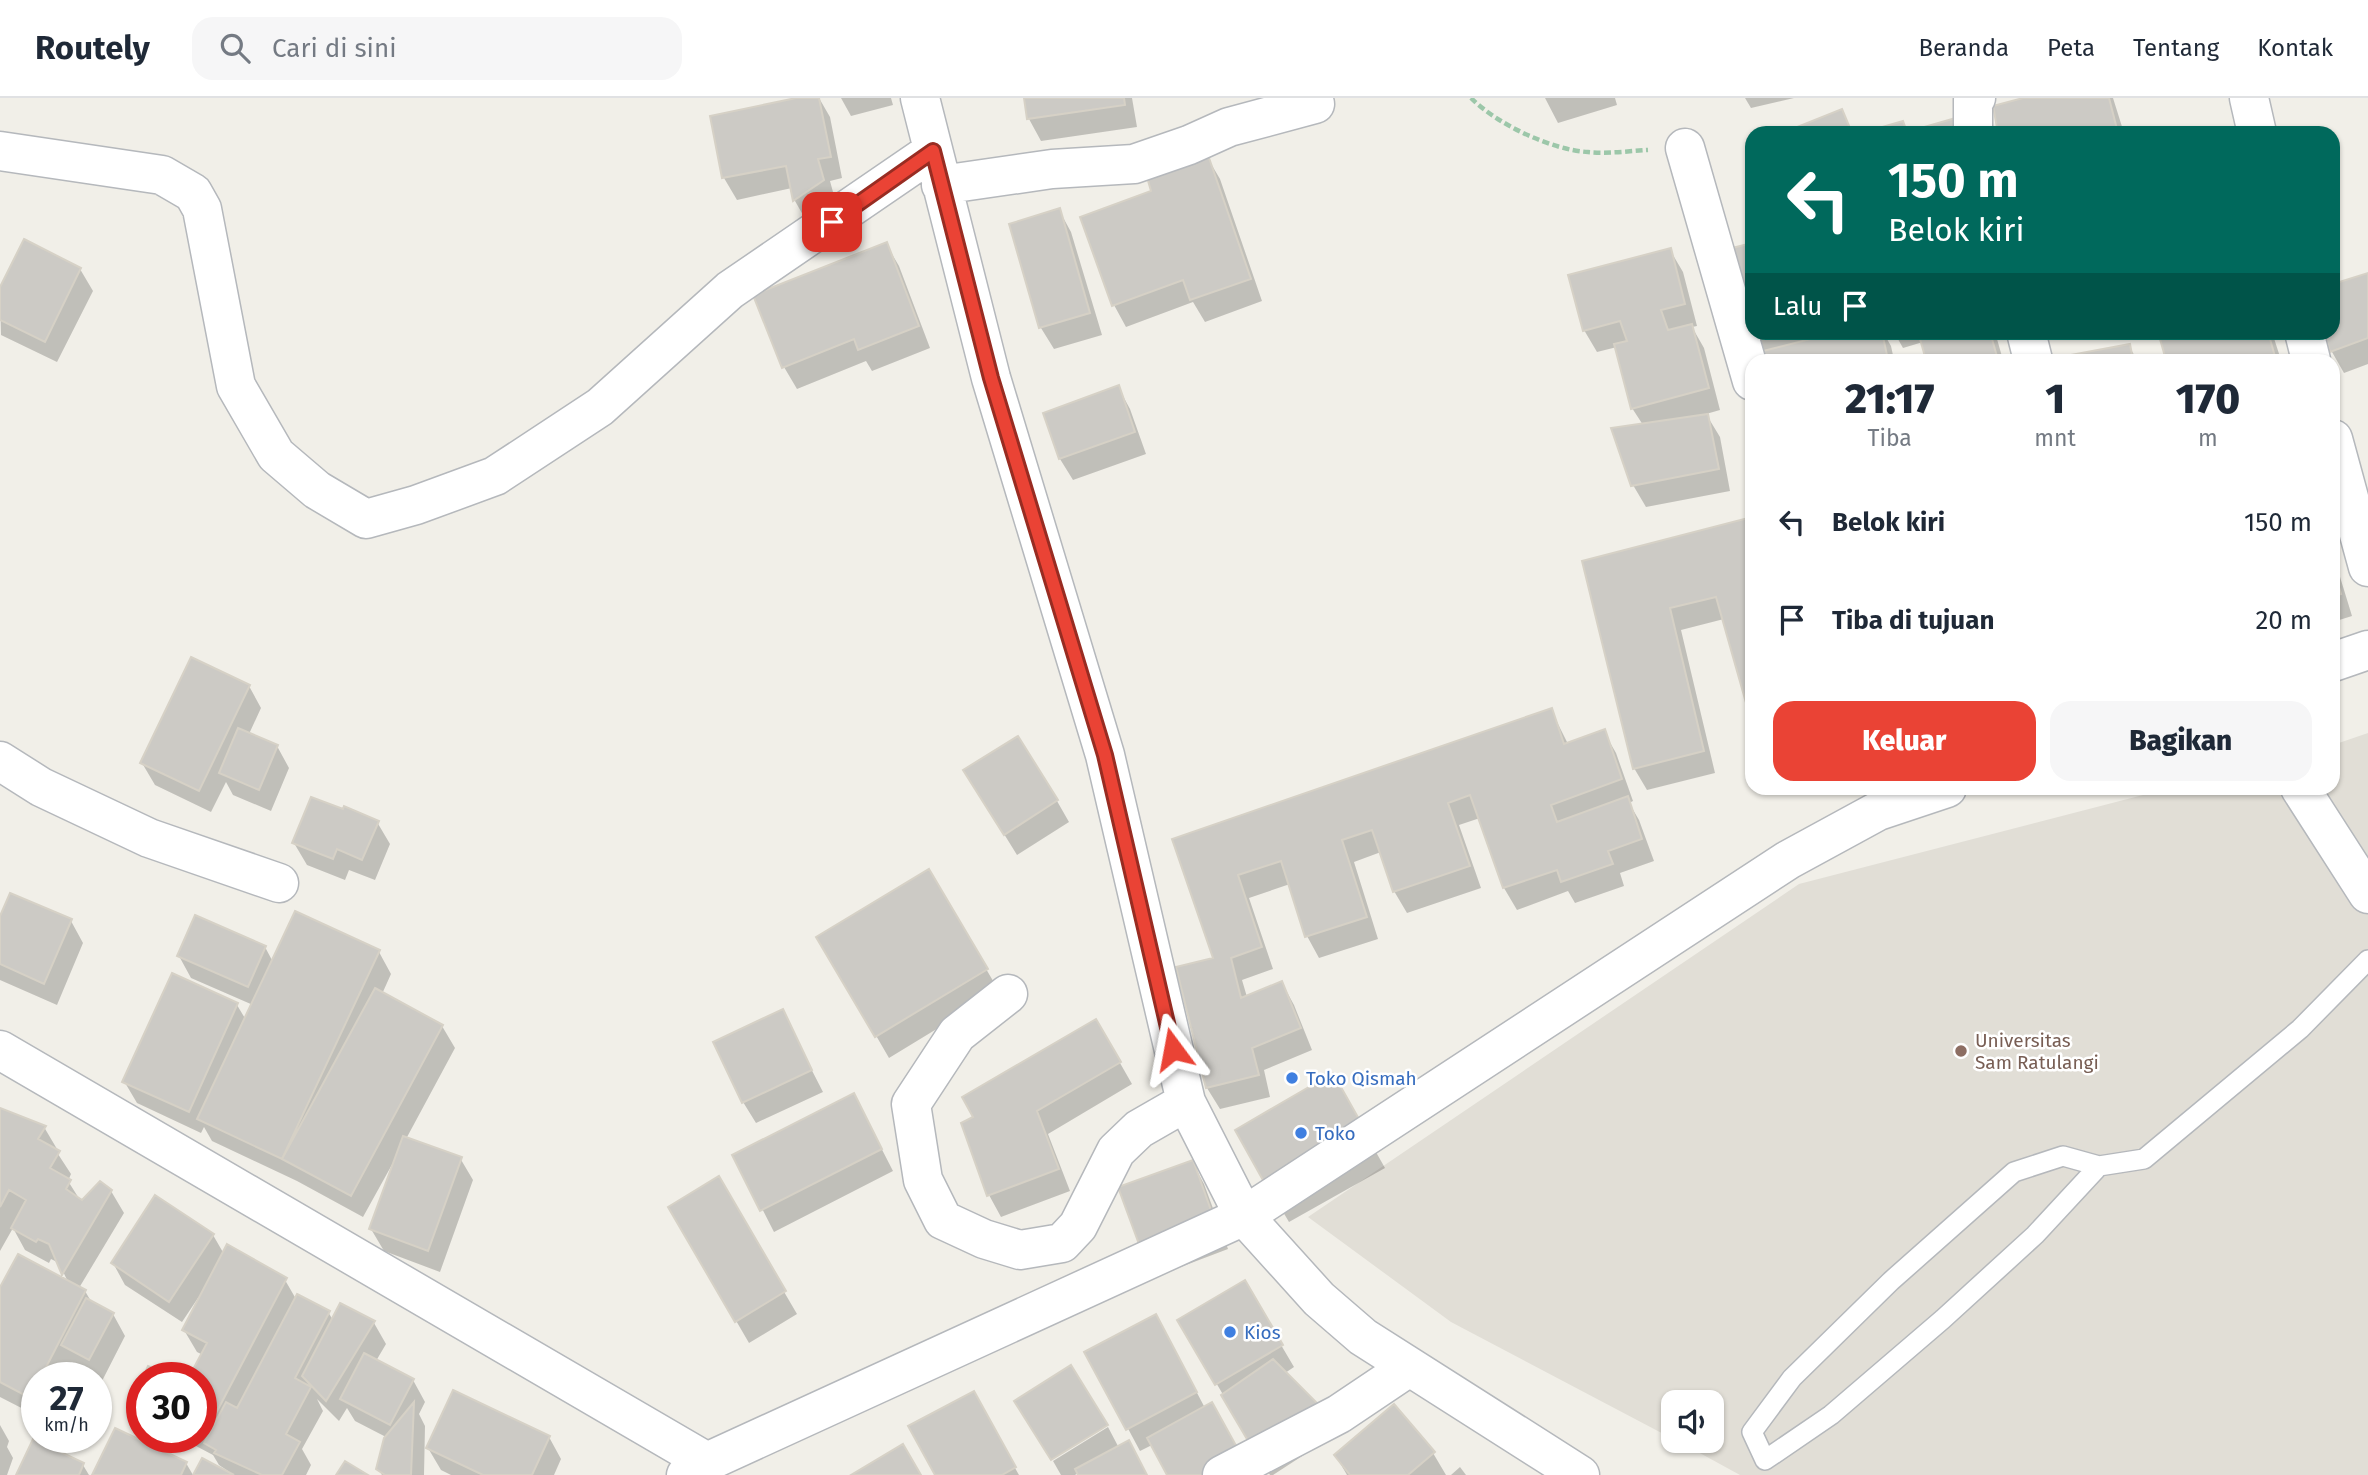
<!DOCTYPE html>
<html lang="id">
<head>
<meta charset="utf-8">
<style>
  :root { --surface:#fff; --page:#f6f6f7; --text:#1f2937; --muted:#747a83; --line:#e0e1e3; --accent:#ea4335 }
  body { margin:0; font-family:"Fira Sans",sans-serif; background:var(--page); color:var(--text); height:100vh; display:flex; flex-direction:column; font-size:26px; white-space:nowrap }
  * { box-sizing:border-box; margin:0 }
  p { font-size:23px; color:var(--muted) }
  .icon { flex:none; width:38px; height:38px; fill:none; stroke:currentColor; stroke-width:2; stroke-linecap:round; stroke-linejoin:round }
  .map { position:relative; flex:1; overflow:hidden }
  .sheet { position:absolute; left:1745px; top:256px; width:595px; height:441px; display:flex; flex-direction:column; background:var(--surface); border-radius:21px; box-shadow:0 2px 5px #0004 }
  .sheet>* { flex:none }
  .hud { position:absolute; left:1745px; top:28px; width:595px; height:214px; border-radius:21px; box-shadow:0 2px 5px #0004; background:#00695c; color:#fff; overflow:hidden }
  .tools { position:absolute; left:1661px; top:1292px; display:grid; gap:14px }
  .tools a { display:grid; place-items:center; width:63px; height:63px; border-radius:14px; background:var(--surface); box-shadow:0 2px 5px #0004; font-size:35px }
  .speed { position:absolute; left:21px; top:1264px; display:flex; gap:14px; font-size:35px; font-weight:700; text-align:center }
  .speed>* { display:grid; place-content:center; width:91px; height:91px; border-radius:50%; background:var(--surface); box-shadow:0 2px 5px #0004; line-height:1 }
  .speed small { font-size:18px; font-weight:400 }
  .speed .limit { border:10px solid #d22; background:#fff; color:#111 }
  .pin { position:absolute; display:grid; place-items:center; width:60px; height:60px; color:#fff; margin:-30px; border-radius:14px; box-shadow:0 4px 10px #0006 }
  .me { position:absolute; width:77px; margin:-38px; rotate:347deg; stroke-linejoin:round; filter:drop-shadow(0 0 5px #0008) }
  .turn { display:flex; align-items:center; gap:24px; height:147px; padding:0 28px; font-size:32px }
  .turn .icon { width:91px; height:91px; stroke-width:2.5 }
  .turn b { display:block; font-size:49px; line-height:60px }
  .then { display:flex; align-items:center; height:66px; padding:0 28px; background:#0003; gap:14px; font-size:26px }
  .eta { display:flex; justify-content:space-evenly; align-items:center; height:119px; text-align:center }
  .eta b { font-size:42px; font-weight:800; line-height:49px }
  .cta { display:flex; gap:14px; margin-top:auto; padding:14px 28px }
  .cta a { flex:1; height:80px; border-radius:21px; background:var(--accent); color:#fff; font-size:28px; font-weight:800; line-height:80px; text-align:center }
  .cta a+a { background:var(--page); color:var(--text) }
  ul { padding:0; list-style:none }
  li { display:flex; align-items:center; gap:21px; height:98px; padding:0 28px }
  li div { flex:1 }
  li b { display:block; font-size:26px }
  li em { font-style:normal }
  header { display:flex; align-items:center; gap:42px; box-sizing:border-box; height:98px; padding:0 35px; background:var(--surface); border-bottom:2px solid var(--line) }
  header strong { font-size:33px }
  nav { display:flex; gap:38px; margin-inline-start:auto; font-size:24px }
  .search { width:490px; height:63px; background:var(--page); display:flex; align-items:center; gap:18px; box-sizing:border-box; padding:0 24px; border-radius:21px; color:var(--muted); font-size:26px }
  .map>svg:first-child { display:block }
</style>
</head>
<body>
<header>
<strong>Routely</strong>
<div class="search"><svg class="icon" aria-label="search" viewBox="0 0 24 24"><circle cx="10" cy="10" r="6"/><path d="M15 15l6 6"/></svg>Cari di sini</div>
<nav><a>Beranda</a><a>Peta</a><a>Tentang</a><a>Kontak</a></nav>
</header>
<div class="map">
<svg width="2368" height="1377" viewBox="0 0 2368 1377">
  <rect width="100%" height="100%" fill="#f1efe8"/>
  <!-- education -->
  <path fill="#e1ded6" d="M2368,635V1377H1740L1676,1342H1712V1304H1673V1341L1451,1224L1308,1119L1799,786L2170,690H2333V647Z"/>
  <!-- shadow -->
  <path fill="#0003" d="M804,0H819L830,19L842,80L830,83L836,105L807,124L795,103L792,90L737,102L724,80L712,19Z
    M841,0H891L893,7L851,18Z
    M1026,0H1132L1137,29L1041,43L1029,21Z
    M1545,0H1615L1617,7L1558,25Z
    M1745,0H1794L1751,10Z
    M2029,0H2113L2124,35H2000Z
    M1207,59L1220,81L1262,203L1205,224L1193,204L1126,229L1114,207L1154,94Z
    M1059,112L1071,134L1102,237L1054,251L1041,230L1011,127Z
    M886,146L899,168L930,250L872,273L866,263L797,291L784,269L756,198Z
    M1670,152L1683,174L1697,228L1692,229L1704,250L1720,312L1706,316L1720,339L1730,393L1646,409L1633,387L1643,327L1632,310L1617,249L1597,254L1584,232Z
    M80,171L93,193L57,264L1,237L0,193Z
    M2368,177V266L2344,275L2332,254L2326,234H2333V188Z
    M1753,234H1883L1891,248L1894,262H1763Z
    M1894,234H1995L2003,262H1928L1923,244L1903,250Z
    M2160,234H2272L2281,262H2168Z
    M2129,248L2137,262H2067V259Z
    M1118,289L1130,311L1146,356L1073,382L1060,361L1045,316Z
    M1752,420L1724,521L1681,532L1715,675L1647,692L1634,670L1584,464Z
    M2333,456L2352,518L2333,524Z
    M249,588L261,610L249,636L277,648L289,670L271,713L233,697L226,684L211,714L155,687L142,665Z
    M1551,612L1568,646L1604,634L1616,655L1633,703L1629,705L1639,722L1654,763L1620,775L1624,788L1575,805L1568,793L1517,812L1504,790L1480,720L1459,727L1481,790L1407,815L1394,793L1381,754L1354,764L1378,841L1319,860L1307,838L1290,786L1249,800L1273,871L1242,882L1247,899L1282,885L1294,907L1312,952L1264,972L1270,999L1220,1011L1207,990L1215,862L1174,742Z
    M978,694L1057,703L1069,724L1017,757Z
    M344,713L377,724L390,746L375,782L349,772L345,782L307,767L294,745Z
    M929,774L999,893L889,960L819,839Z
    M0,823H71L83,845L57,907L0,882Z
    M265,849L273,864L379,854L391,876L382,896L442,928L455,950L406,1041L460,1060L473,1082L440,1174L384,1153L371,1131L396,1064L394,1063L363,1119L297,1083L212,1043L204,1029L201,1035L137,1005L124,983L237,907L246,922L253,907L191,880L179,858Z
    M782,914L823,994L756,1025L743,1004Z
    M1096,923L1132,986L1048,1036L1070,1093L1001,1119L989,1097L976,1020Z
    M854,997L893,1073L774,1134L735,1058Z
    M1351,1010L1385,1070L1289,1124L1270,1092Z
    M0,1012L44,1029L57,1051L56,1053L71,1076L68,1083L80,1102L83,1104L111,1093L124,1115L79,1190L85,1193L92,1205L113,1216L125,1238L102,1283L75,1269L72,1264L64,1279H37V1318L0,1299V1193L68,1184L59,1165L51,1161L49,1165L25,1152L13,1130L0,1153Z
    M1192,1064L1204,1086L1228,1151L1157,1178Z
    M718,1081L797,1216L749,1245L670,1109Z
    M213,1137L224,1156L285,1182L296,1201L328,1214L333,1222L374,1225L386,1246L376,1263L413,1282L425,1304L419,1316L425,1328L424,1377H382L378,1371L386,1339L355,1323L347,1310L339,1323L317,1301L323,1313L302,1351L311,1367L306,1377H195L227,1375L228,1373L219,1367L213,1357L179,1339H201V1279H191L203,1257L197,1254L184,1232L200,1202L198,1200L182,1224L125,1187L113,1165Z
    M1244,1184L1294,1269L1285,1275L1336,1336L1273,1377H1270L1180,1223Z
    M1168,1240L1205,1310L1169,1377L1152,1347L1140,1353L1087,1254Z
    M142,1285V1314L134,1300Z
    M1394,1308L1433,1355L1446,1377H1347L1336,1358Z
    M985,1317L1019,1377H937Z
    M0,1327L9,1343L7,1349L13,1360L7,1377H0Z
    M1108,1329L1119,1350L1147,1377H1080L1079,1374L1075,1377H1061L1053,1363Z
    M549,1339L561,1361L554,1377H451L441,1372L428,1350Z
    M186,1365L193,1377H94Z
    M83,1367L89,1377H18Z
    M1460,1369L1466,1377H1451Z"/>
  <!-- building -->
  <path fill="#cccac5" stroke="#d6d1c6" stroke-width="2" d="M796,0H819L831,59L818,61L824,82L793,103L786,68L722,80L710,18Z
    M1024,0H1124L1125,7L1027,21Z
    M2023,0H2109L2118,35H1998L1993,8Z
    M1842,11L1852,35H1799L1797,29Z
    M1959,19L1963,35H1880L1879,30L1903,23L1907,34Z
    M1208,57L1251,181L1190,202L1183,182L1112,208L1080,119L1151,93L1147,79Z
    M1060,110L1090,215L1039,230L1009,126Z
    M24,141L81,170L45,244L0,222V189Z
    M887,144L919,228L858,252L854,241L782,270L753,197Z
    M1752,145V234H1784L1753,242L1732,150Z
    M1671,150L1685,206L1661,212L1668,232L1692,226L1709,290L1631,311L1614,246L1627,243L1620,223L1583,233L1568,177Z
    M2368,175V240L2330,254L2324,234H2333V186Z
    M1838,234H1882L1888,262H1761L1759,254Z
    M1918,234H1990L1998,262H1926Z
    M2158,234H2268L2276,262H2166Z
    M2130,246L2133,262H2065V258Z
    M1119,287L1135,334L1059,361L1043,315Z
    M1708,316L1719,371L1631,388L1611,330Z
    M1752,419V626L1716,499L1670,510L1704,653L1633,671L1582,463Z
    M2333,469L2341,496L2333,498Z
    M191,559L250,587L199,693L140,665Z
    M1552,610L1564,646L1605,631L1622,681L1551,707L1557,724L1628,698L1642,741L1608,753L1613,766L1561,784L1557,772L1503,790L1470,697L1448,705L1470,768L1393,794L1372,732L1342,742L1367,819L1305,839L1281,763L1238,777L1262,849L1231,860L1241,900L1282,883L1301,930L1252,950L1259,977L1206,990L1176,869L1213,860L1172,741Z
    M238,630L278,647L259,692L219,675Z
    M1018,638L1058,702L1004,737L963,672Z
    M311,699L343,711L344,708L379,723L362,762L337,751L333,761L292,745Z
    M929,771L988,871L875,939L816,839Z
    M10,795L72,821L44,886L0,866V818Z
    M295,813L380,852L282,1061L197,1021Z
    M195,817L266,848L248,889L177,858Z
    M172,875L238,905L189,1014L122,984Z
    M375,890L443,927L351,1098L282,1061Z
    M783,911L812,972L742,1005L713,944Z
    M1096,921L1121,964L1037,1013L1059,1071L987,1098L961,1025L973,1019L962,999Z
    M1333,975L1368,1037L1269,1093L1235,1032Z
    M854,995L882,1051L760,1113L732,1057Z
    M0,1010L46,1028L38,1041L60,1053L50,1070L71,1082L66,1091L82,1102L100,1083L112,1092L62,1177L49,1146L38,1141L36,1144L11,1130L26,1102L9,1092L0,1109Z
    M403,1038L462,1059L428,1153L369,1131Z
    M1193,1062L1217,1129L1143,1157L1118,1089Z
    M719,1078L786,1193L735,1224L668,1109Z
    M155,1097L214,1136L169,1204L111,1165Z
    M227,1146L287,1180L204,1338L201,1336V1279H189L207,1245L182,1232Z
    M18,1156L86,1192L41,1279H37V1287L30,1300L0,1284V1189Z
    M1245,1182L1283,1247L1215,1287L1177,1222Z
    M297,1196L330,1213L295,1280L311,1289L286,1336L300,1344L282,1377H262L214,1355L216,1352L204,1345L226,1304L237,1310Z
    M86,1200L114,1215L89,1262L61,1247Z
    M340,1205L375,1223L326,1303L302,1278Z
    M1156,1216L1197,1294L1126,1332L1084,1254Z
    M364,1255L414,1281L390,1327L340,1301Z
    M1273,1261L1325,1313L1257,1358L1221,1297Z
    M1071,1267L1108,1327L1051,1362L1014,1303Z
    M148,1268L170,1279H143Z
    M453,1292L550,1338L532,1377H483L426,1350Z
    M974,1293L1016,1369L1002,1377H935L908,1328Z
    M414,1304L411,1377H385L376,1371L384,1340Z
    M1212,1304L1244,1362L1218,1377H1167L1147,1340Z
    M1394,1306L1435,1354L1408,1377H1350L1334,1357Z
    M115,1330L187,1364L181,1377H92Z
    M33,1341L84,1365L79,1377H16Z
    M1129,1342L1147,1377H1078L1075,1371Z
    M903,1346L921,1377H851Z
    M202,1360L234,1377H193Z
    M345,1363L368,1377H336Z"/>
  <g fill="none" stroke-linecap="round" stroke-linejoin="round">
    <defs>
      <path id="lane" d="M2099,1068L2035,1137L1943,1221L1831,1317L1765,1362L1752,1334L1792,1280L1891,1183L2014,1074L2063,1058L2099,1068L2144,1061L2300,931L2368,862"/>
      <path id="street" d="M920,0L991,280L1105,657L1186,1004L1244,1118L1319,1201L1363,1239L1580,1377
        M2249,0L2257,35
        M1973,35V2L1976,0
        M1685,50L1752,283
        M0,53L162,77L193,95L202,111L236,288L276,357L317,392L366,421L416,407L495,378L600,309L730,192L933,53
        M941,87L1052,71L1134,66L1189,47L1229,29L1315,6
        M2026,234L2033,262
        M2304,234L2311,262
        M2333,341L2368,469
        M2333,564L2368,552
        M0,663L41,689L149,740L279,785
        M2300,690L2368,796
        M1008,896L957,936L911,1006L923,1082L943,1122L984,1141L1020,1152L1062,1145L1078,1128L1116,1053L1139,1031L1186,1004
        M0,952L707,1364
        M686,1377L707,1364L1244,1118L1788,762L1878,713L1947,690
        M1222,1377L1339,1316L1409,1269"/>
    </defs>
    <!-- lane casing -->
    <use href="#lane" stroke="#b5b8bc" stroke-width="22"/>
    <!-- street casing -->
    <use href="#street" stroke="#b5b8bc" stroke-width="41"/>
    <!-- path -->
    <path stroke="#9cc7a9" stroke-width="4.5" stroke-dasharray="7 3.5" stroke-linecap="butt" d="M1471,0C1497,26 1551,52 1588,54C1608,56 1629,53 1648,52"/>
    <!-- lane -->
    <use href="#lane" stroke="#fff" stroke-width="19"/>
    <!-- street -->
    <use href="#street" stroke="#fff" stroke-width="38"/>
  </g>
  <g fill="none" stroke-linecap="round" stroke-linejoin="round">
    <defs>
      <path id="route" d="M832,124L933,53L991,280L1105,657L1173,951"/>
    </defs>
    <!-- route casing -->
    <use href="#route" stroke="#982c22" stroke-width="18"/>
    <!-- route -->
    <use href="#route" stroke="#ea4335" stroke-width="12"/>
  </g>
  <!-- markers -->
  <circle fill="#8d6e63" stroke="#fff" stroke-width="2.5" cx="1961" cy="953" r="7"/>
  <g fill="#3f7fe0" stroke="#fff" stroke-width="2.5">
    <circle cx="1292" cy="980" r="7"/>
    <circle cx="1301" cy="1035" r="7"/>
    <circle cx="1230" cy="1234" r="7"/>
  </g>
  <g text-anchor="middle" stroke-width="5" stroke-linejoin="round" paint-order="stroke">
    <!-- education labels -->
    <g font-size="19" fill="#785e54" stroke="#fff" text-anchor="start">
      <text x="1975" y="949">Universitas<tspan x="1975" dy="22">Sam Ratulangi</tspan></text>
    </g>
    <!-- shop labels -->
    <g font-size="19" fill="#366cbe" stroke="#fff" text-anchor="start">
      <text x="1306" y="987">Toko Qismah</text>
      <text x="1315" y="1042">Toko</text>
      <text x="1244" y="1241">Kios</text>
    </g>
  </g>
</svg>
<div class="tools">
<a><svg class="icon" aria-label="sound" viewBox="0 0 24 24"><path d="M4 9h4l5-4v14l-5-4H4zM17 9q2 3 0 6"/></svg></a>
</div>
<div class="speed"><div>27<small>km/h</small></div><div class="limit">30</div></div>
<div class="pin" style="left:832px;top:124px;background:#d93025"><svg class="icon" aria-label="arrive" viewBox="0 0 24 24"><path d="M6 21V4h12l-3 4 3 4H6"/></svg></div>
<svg class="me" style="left:1173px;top:951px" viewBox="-20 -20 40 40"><path d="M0-17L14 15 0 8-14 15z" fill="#ea4335" stroke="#fff" stroke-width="4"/></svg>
<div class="hud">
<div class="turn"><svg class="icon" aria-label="left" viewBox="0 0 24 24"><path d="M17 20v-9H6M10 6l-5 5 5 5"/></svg><div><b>150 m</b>Belok kiri</div></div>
<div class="then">Lalu<svg class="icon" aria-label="arrive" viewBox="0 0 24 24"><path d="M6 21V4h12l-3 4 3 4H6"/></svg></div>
</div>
<section class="sheet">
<div class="eta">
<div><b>21:17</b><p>Tiba</p></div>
<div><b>1</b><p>mnt</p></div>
<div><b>170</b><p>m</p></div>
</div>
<ul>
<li><svg class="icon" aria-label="left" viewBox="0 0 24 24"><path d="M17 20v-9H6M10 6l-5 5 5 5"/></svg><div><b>Belok kiri</b></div><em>150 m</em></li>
<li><svg class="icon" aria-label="arrive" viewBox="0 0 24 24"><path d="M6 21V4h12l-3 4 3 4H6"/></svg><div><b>Tiba di tujuan</b></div><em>20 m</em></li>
</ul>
<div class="cta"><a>Keluar</a><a>Bagikan</a></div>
</section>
</div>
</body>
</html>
